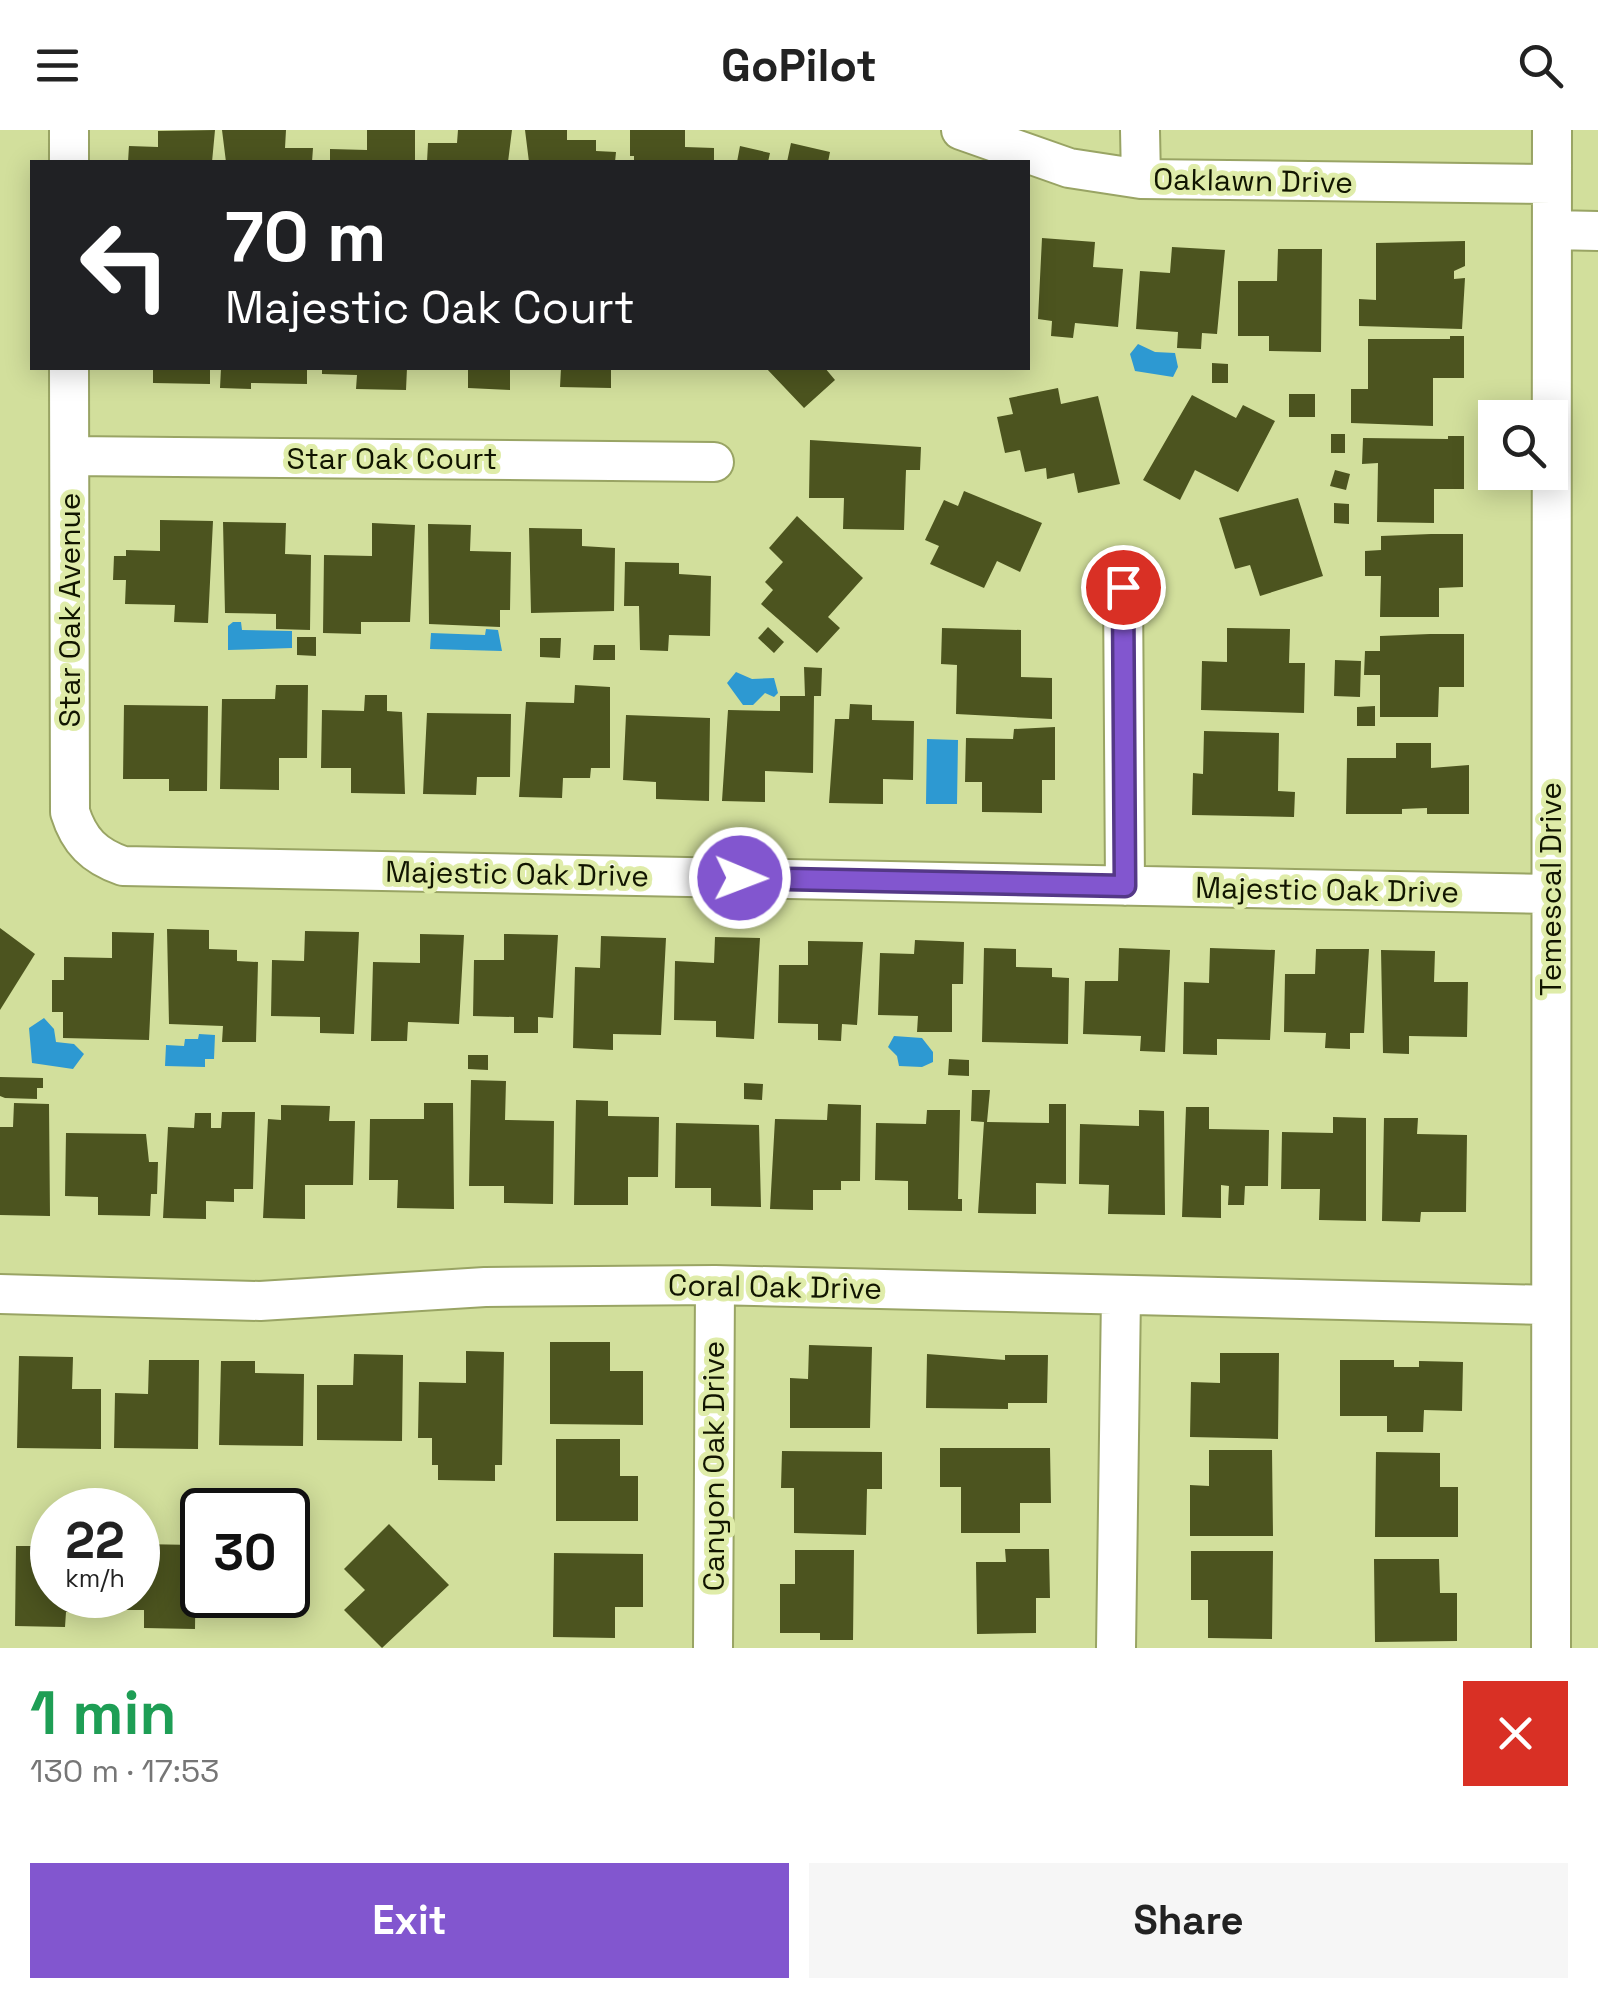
<!DOCTYPE html>
<html lang="en">
<head>
<meta charset="utf-8">
<style>
  :root { --surface:#fff; --page:#f6f6f6; --text:#222; --muted:#767676; --accent:#8256cf }
  body { margin:0; font-family:"Space Grotesk",sans-serif; background:var(--page); color:var(--text); height:100vh; display:flex; flex-direction:column; font-size:38px; white-space:nowrap }
  * { box-sizing:border-box; margin:0 }
  p { font-size:32px; color:var(--muted) }
  .icon { flex:none; width:55px; height:55px; fill:none; stroke:currentColor; stroke-width:2; stroke-linecap:round; stroke-linejoin:round }
  .map { position:relative; height:1518px; overflow:hidden }
  .panel { display:flex; flex-direction:column; background:var(--surface); flex:1 }
  .panel>* { flex:none }
  .top-card { position:absolute; left:30px; top:30px; width:1000px; height:210px; border-radius:0px; box-shadow:0 5px 25px #0003; background:#202124; color:#fff; overflow:hidden }
  .controls { position:absolute; left:1478px; top:270px; display:grid; gap:20px }
  .controls a { display:grid; place-items:center; width:90px; height:90px; border-radius:0px; background:var(--surface); box-shadow:0 5px 25px #0003; font-size:50px }
  .speed { position:absolute; left:30px; top:1358px; display:flex; gap:20px; font-size:50px; font-weight:700; text-align:center }
  .speed>* { display:grid; place-content:center; width:130px; height:130px; border-radius:50%; background:var(--surface); box-shadow:0 5px 25px #0003; line-height:1 }
  .speed small { font-size:25px; font-weight:400 }
  .speed .limit { border:5px solid #111; border-radius:15px; background:#fff; color:#111 }
  .pin { position:absolute; display:grid; place-items:center; width:85px; height:85px; color:#fff; margin:-42px; border:5px solid #fff; border-radius:50%; box-shadow:0 2px 10px #0007 }
  .me { position:absolute; width:110px; margin:-55px; rotate:91deg; stroke-linejoin:round; filter:drop-shadow(0 0 8px #0008) }
  .turn { display:flex; align-items:center; gap:35px; height:210px; padding:0 30px; font-size:45px }
  .turn .icon { width:130px; height:130px; stroke-width:2.5 }
  .turn b { display:block; font-size:70px; line-height:85px }
  .round { display:grid; place-items:center; flex:none; width:105px; height:105px; border-radius:0px; background:var(--page) }
  .overview { display:flex; align-items:center; justify-content:space-between; height:170px; padding:0 30px }
  h1 { font-size:60px; font-weight:700; line-height:75px; color:#1e9e55 }
  .button { display:flex; gap:20px; margin-top:auto; padding:20px 30px }
  .button a { flex:1; height:115px; border-radius:0px; background:var(--accent); color:#fff; font-size:40px; font-weight:700; line-height:115px; text-align:center }
  .button a+a { background:var(--page); color:var(--text) }
  header { display:flex; justify-content:space-between; align-items:center; height:130px; padding:0 30px; background:var(--surface); font-size:45px; font-weight:700 }
  .map>svg:first-child { display:block }
</style>
</head>
<body>
<header><svg class="icon" aria-label="menu" viewBox="0 0 24 24"><path d="M4 6h16M4 12h16M4 18h16"/></svg>GoPilot<svg class="icon" aria-label="search" viewBox="0 0 24 24"><circle cx="10" cy="10" r="6"/><path d="M15 15l6 6"/></svg></header>
<div class="map">
<svg width="1598" height="1518" viewBox="0 0 1598 1518">
  <rect width="100%" height="100%" fill="#d2df9c"/>
  <!-- water -->
  <path fill="#2d99d2" d="M1138,214L1155,222L1175,223L1178,237L1173,247L1135,241L1130,224Z
    M233,492H241L242,500L292,501V518L228,520V496Z
    M486,499L498,500L502,521L430,519L431,503L485,505Z
    M736,542L752,549L774,548L778,563L774,567L765,563L753,575H743L727,553Z
    M927,609L958,610L957,674H926Z
    M44,888L54,899L56,912L74,914L84,924L73,939L32,933L29,898Z
    M199,904L215,905L214,929H205V937L165,936L166,915L184,916L185,909H198Z
    M894,906L922,908L933,922V932L922,937L899,936L897,926L888,917Z"/>
  <!-- building -->
  <path fill="#4c541f" d="M215,0L212,32H128L129,16L158,17V1Z
    M222,0H286L285,18H313L312,32H226Z
    M367,0H415V32H330V19L367,20Z
    M458,0H512L508,32H427L428,13H457Z
    M525,0H567V10H596V21L616,22L615,32H529Z
    M630,0H685V17L714,18V32H634V26H630Z
    M791,13L830,22L828,32H787Z
    M740,16L770,23L768,32H737Z
    M1042,108L1095,112L1093,137L1123,139L1118,197L1075,193L1073,208L1051,206L1052,191L1038,189Z
    M1465,111V136L1454,141V149L1465,148L1462,199L1359,196V169L1376,170V113Z
    M1172,117L1225,120L1217,204L1202,203L1201,219L1177,218L1178,202L1136,199L1140,141L1170,143Z
    M1278,119H1322L1321,222L1269,221V206H1238V151H1277Z
    M1450,206H1464V248H1433V296L1351,293V259H1368V209H1450Z
    M1212,233L1228,234V253H1212Z
    M153,238H210V254L153,253Z
    M221,238H307V254L251,253V259L220,258Z
    M322,238H407L406,260L356,259L357,245L322,244Z
    M468,238H510V260L468,258Z
    M561,238H611V258L560,257Z
    M766,238H825L835,250L804,278Z
    M1058,258L1061,274L1098,266L1120,354L1078,363L1074,343L1047,349L1046,338L1025,342L1020,320L1005,323L997,287L1013,284L1009,268Z
    M1289,264H1315V287H1289Z
    M1192,265L1236,288L1243,275L1275,291L1238,362L1195,340L1180,370L1143,350Z
    M1331,304H1345V323H1331Z
    M1448,306H1464V359H1434V393L1377,392L1378,333L1362,334L1363,308L1448,309Z
    M810,310L921,317L920,340H906L904,400L843,399L844,368H809Z
    M1335,340L1350,344L1346,360L1330,356Z
    M964,361L1042,393L1020,442L997,431L984,458L930,434L939,416L925,410L944,370L958,376Z
    M1298,368L1323,446L1260,466L1250,435L1235,439L1219,388Z
    M1334,373L1349,374V394L1334,393Z
    M797,386L863,448L828,487L840,498L817,523L761,474L773,460L765,452L783,432L769,418Z
    M160,390L213,391L208,493L174,492L175,475L125,474L126,450H113L114,426H126V420L160,421Z
    M223,392L286,393L285,424L311,425L310,500L276,499V484L225,483Z
    M372,393L415,395L410,492H361V504L323,503L324,425L372,426Z
    M428,394L471,395L470,421L511,422L510,480H500V497L429,494Z
    M529,398L582,399V416L615,418L614,481L531,483Z
    M1431,404H1463V457L1439,458V487H1380L1381,446H1365V421L1381,420V406Z
    M625,432L679,433V444L711,446L710,506L669,505L668,521L640,520L639,476H624Z
    M768,497L784,512L774,523L758,508Z
    M942,498L1021,500V547L1052,548V589L956,584L957,535L941,534Z
    M1227,498L1290,499L1289,533H1305L1304,583L1201,580L1202,531L1227,532Z
    M1430,504H1464V557H1439L1438,587H1380V545H1364L1365,521H1380V506Z
    M297,507H316V526L297,525Z
    M540,508H561L560,528L540,527Z
    M594,515H615V530H593Z
    M1335,530L1361,531L1360,567L1334,566Z
    M804,537L822,538L821,566H814L813,643L765,641V672L722,671L728,580L780,581V566H805Z
    M276,555H308L307,628H279V660L220,659L222,569H275Z
    M575,555L610,557V638H591L590,648H563L562,668L519,667L526,572L574,573Z
    M365,565H387V581L402,582L405,664L351,663V638H321L322,580L364,581Z
    M850,574L872,575V590L914,591L913,650L883,649V674L829,673L835,589H849Z
    M124,575L208,576L207,661H169V649H123Z
    M1375,576V596H1357V577Z
    M427,583L511,584L510,647H477L476,665L423,664Z
    M626,585L710,588L709,671L656,669V652L623,650Z
    M1055,597V650H1042V683L982,682V652H965L966,608L1013,609L1014,599Z
    M1204,601L1279,603L1278,661L1295,662L1294,687L1192,685L1193,643L1203,644Z
    M1396,613H1431V638L1469,635V684H1427V678L1402,679V684H1346L1347,628H1396Z
    M0,798L35,824L0,880Z
    M167,799L209,800V819L237,820V831L258,832L256,912H222L223,896L169,894Z
    M305,801L359,802L354,904L320,903V887L271,886L272,830L304,831Z
    M112,802L154,803L149,910L63,908V882H52V850H64V827L112,828Z
    M420,804L464,805L459,894L408,892L407,911H371L373,832L420,833Z
    M504,804L558,805L553,888L538,887V903H514V887L473,886L474,830H504Z
    M601,806L666,808L661,905L613,904V920L573,918L575,837L600,838Z
    M715,807L760,808L754,909L716,907V891L674,890L675,831L714,833Z
    M915,810L964,812L963,854H952V902H917L918,886L878,885L880,823L914,824Z
    M808,811L863,812L857,895L842,894L841,911L818,910V894L778,893L779,835H808Z
    M984,818L1016,819V837L1052,838V847L1069,848L1068,914L982,912Z
    M1119,818L1170,820L1165,922L1140,921L1141,906L1083,904L1085,851H1118Z
    M1210,818L1275,820L1270,910L1217,909V925L1183,924L1184,852L1209,853Z
    M1316,819H1369L1364,903H1350V919L1325,918L1326,903L1284,902L1285,844H1315Z
    M1381,820L1435,821L1434,852H1468L1467,907L1409,906V924L1383,923Z
    M468,925H488V940L468,939Z
    M949,929L969,930V946L948,945Z
    M0,947L43,948V958H37V969L5,968L0,966Z
    M471,950L506,951L505,990L554,991L553,1074L504,1073V1056H469Z
    M744,953L763,954L762,970L744,969Z
    M972,960H990L987,992L1049,993V974H1066V1054L1036,1053V1084L978,1083L984,992L971,991Z
    M576,970L608,971V986L659,987L658,1047H628V1075H574Z
    M14,973L49,974L50,1086L0,1085V997H13Z
    M424,973H453L454,1079L397,1078L398,1050H369L370,989H424Z
    M828,974L861,975L860,1051H841V1060H813V1080L770,1079L775,989L827,990Z
    M281,975L330,976L329,991H355L353,1055H305V1089L263,1088L268,989L281,990Z
    M1186,977H1209V999L1269,1000L1268,1056H1245L1244,1075H1228L1229,1056L1221,1055V1088L1182,1087Z
    M927,980H960L958,1069H962V1081L908,1080V1051L875,1050L876,993L926,994Z
    M1139,980L1164,981L1165,1085L1108,1084L1109,1055L1079,1054L1080,994L1139,996Z
    M222,982H255L253,1059H234V1072L206,1071V1089L163,1088L168,997L194,998L195,983H211V998H221Z
    M1333,987L1366,988V1091L1319,1090L1320,1059H1281L1282,1002L1333,1003Z
    M1384,988H1418L1417,1004L1467,1005L1466,1082H1421L1420,1092L1382,1091Z
    M676,993L759,995L761,1077L711,1076V1058H675Z
    M66,1003L146,1004L149,1032H158L157,1064H151L150,1086L98,1085V1067L65,1066Z
    M550,1212H610V1241H643V1295L550,1294Z
    M809,1215L872,1217L870,1298H790V1248L808,1249Z
    M466,1221L504,1222L502,1335H495V1351L438,1350V1335H432V1308H418L419,1252L466,1253Z
    M1220,1223H1279L1278,1309L1190,1307L1191,1252L1220,1253Z
    M354,1224L403,1225L402,1311L317,1310V1255H353Z
    M927,1224L1005,1230V1225H1048L1047,1273H1008V1279L926,1278Z
    M19,1226L73,1227L72,1259H101V1319L17,1318Z
    M149,1230H199L198,1319L114,1318L115,1263L148,1264Z
    M1340,1230H1394V1237H1419V1231L1463,1232L1462,1281L1424,1280L1423,1302H1387V1286H1340Z
    M221,1231H255V1243L304,1244L303,1316L219,1315Z
    M556,1309H620V1346H638V1391H556Z
    M940,1318H1050L1051,1373H1020V1403H961V1357H940Z
    M1209,1320H1272L1273,1406H1190V1355L1209,1356Z
    M782,1321L882,1322V1359H867L866,1405L794,1403V1358H781Z
    M1376,1322L1440,1323V1357H1458V1407H1375Z
    M288,1393H299L297,1463L288,1462Z
    M389,1394L449,1455L382,1518L344,1480L365,1460L344,1439Z
    M138,1414L196,1415L195,1499L144,1498V1480H112V1465H138Z
    M16,1416H52V1465H97L96,1483L66,1482L65,1497L15,1496Z
    M1005,1419H1049L1050,1468H1036V1503L977,1504L976,1432H1006Z
    M795,1420H854L853,1510H820V1503H780V1454H795Z
    M1191,1421H1273L1272,1509L1208,1508V1470H1191Z
    M554,1423L643,1424V1477H615V1508L553,1507Z
    M1374,1429H1439L1440,1463H1457V1511L1375,1512Z"/>
  <g fill="none" stroke-linecap="round" stroke-linejoin="round">
    <defs>
      <path id="minor" d="M69,0V32
        M961,0L1069,38L1141,49L1552,54
        M1140,0L1141,49
        M1552,100L1598,101
        M69,238L70,682C79,711 94,726 123,736L1551,764
        M70,326L714,332
        M1123,457L1125,756
        M0,1164L260,1171L485,1157L715,1155L1550,1175
        M713,1518L715,1155
        M1116,1518L1121,1165
        M1551,1518L1552,0"/>
    </defs>
    <!-- minor casing -->
    <use href="#minor" stroke="#99a464" stroke-width="42"/>
    <!-- minor -->
    <use href="#minor" stroke="#fff" stroke-width="38"/>
  </g>
  <g fill="none" stroke-linecap="round" stroke-linejoin="round">
    <defs>
      <path id="route" d="M740,748L1125,756L1123,457"/>
    </defs>
    <!-- route casing -->
    <use href="#route" stroke="#543887" stroke-width="25"/>
    <!-- route -->
    <use href="#route" stroke="#8256cf" stroke-width="18"/>
  </g>
  <g text-anchor="middle" stroke-width="10" stroke-linejoin="round" paint-order="stroke">
    <!-- street labels -->
    <g font-size="30" fill="#111500" stroke="#dfeca9">
      <text transform="translate(1253 51) rotate(1)" y="10">Oaklawn Drive</text>
      <text x="392" y="339">Star Oak Court</text>
      <text transform="translate(70 480) rotate(-90)" y="10">Star Oak Avenue</text>
      <text transform="translate(517 744) rotate(1)" y="10">Majestic Oak Drive</text>
      <text transform="translate(1551 759) rotate(-90)" y="10">Temescal Drive</text>
      <text transform="translate(1327 760) rotate(1)" y="10">Majestic Oak Drive</text>
      <text transform="translate(775 1157) rotate(1)" y="10">Coral Oak Drive</text>
      <text transform="translate(714 1336) rotate(-90)" y="10">Canyon Oak Drive</text>
    </g>
  </g>
</svg>
<div class="controls">
<a><svg class="icon" aria-label="search" viewBox="0 0 24 24"><circle cx="10" cy="10" r="6"/><path d="M15 15l6 6"/></svg></a>
</div>
<div class="speed"><div>22<small>km/h</small></div><div class="limit">30</div></div>
<div class="pin" style="left:1123px;top:457px;background:#d93025"><svg class="icon" aria-label="arrive" viewBox="0 0 24 24"><path d="M6 21V4h12l-3 4 3 4H6"/></svg></div>
<svg class="me" style="left:740px;top:748px" viewBox="-20 -20 40 40"><circle r="17" fill="#8256cf" stroke="#fff" stroke-width="3"/><path d="M0-11L8 9 0 5-8 9z" fill="#fff"/></svg>
<div class="top-card">
<div class="turn"><svg class="icon" aria-label="left" viewBox="0 0 24 24"><path d="M17 20v-9H6M10 6l-5 5 5 5"/></svg><div><b>70 m</b>Majestic Oak Court</div></div>
</div>
</div>
<section class="panel">
<div class="overview"><div><h1>1 min</h1><p>130 m · 17:53</p></div><a class="round" style="background:#d93025;color:#fff"><svg class="icon" aria-label="close" viewBox="0 0 24 24"><path d="M6 6l12 12M18 6L6 18"/></svg></a></div>
<div class="button"><a>Exit</a><a>Share</a></div>
</section>
</body>
</html>
